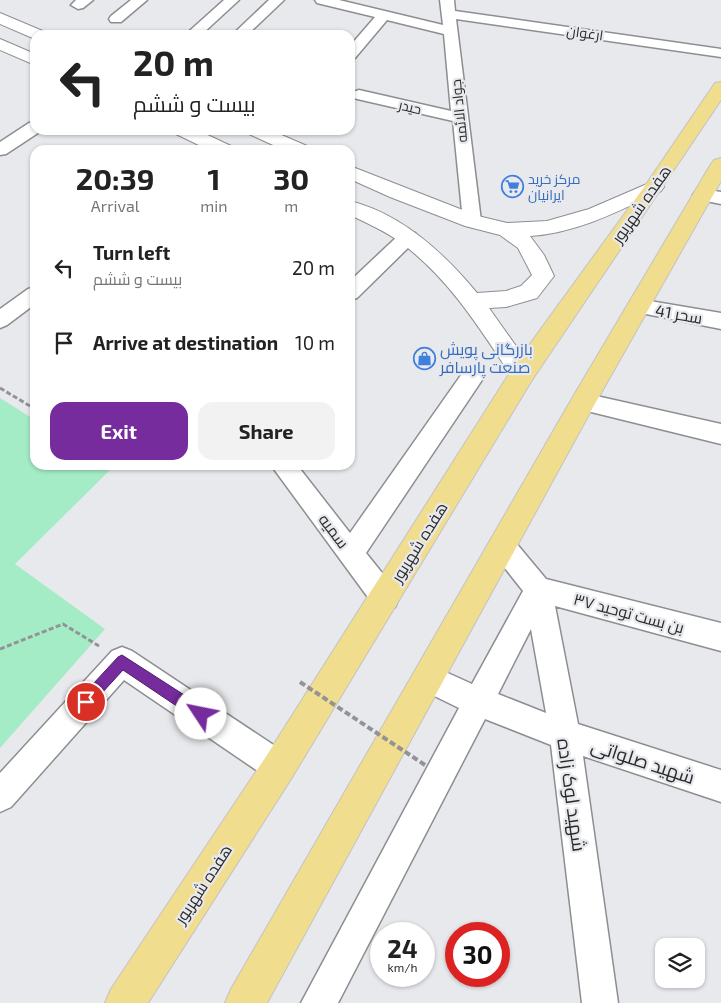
<!DOCTYPE html>
<html lang="en">
<head>
<meta charset="utf-8">
<style>
  :root { --surface:#fff; --page:#f2f2f2; --text:#222; --muted:#767676; --accent:#772c9e }
  body { margin:0; font-family:"Exo 2",Cairo,sans-serif; background:var(--page); color:var(--text); height:100vh; display:flex; flex-direction:column; font-size:19px; white-space:nowrap }
  * { box-sizing:border-box; margin:0 }
  p { font-size:16px; color:var(--muted) }
  .icon { flex:none; width:28px; height:28px; fill:none; stroke:currentColor; stroke-width:2; stroke-linecap:round; stroke-linejoin:round }
  .map { position:relative; flex:1; overflow:hidden }
  .side { position:absolute; left:30px; top:145px; width:325px; height:325px; display:flex; flex-direction:column; background:var(--surface); border-radius:15px; box-shadow:0 1px 4px #0004 }
  .side>* { flex:none }
  .guide { position:absolute; left:30px; top:30px; width:325px; height:105px; border-radius:15px; box-shadow:0 1px 4px #0004; background:#fff; color:var(--text); overflow:hidden }
  .fabs { position:absolute; left:655px; top:938px; display:grid; gap:10px }
  .fabs a { display:grid; place-items:center; width:50px; height:50px; border-radius:10px; background:var(--surface); box-shadow:0 1px 4px #0004; font-size:25px }
  .speed { position:absolute; left:370px; top:922px; display:flex; gap:10px; font-size:25px; font-weight:700; text-align:center }
  .speed>* { display:grid; place-content:center; width:65px; height:65px; border-radius:50%; background:var(--surface); box-shadow:0 1px 4px #0004; line-height:1 }
  .speed small { font-size:12px; font-weight:400 }
  .speed .limit { border:8px solid #d22; background:#fff; color:#111 }
  .pin { position:absolute; display:grid; place-items:center; width:42px; height:42px; color:#fff; margin:-21px; border:2px solid #fff; border-radius:50%; box-shadow:0 1px 5px #0007 }
  .me { position:absolute; width:55px; margin:-28px; rotate:304deg; stroke-linejoin:round; filter:drop-shadow(0 0 4px #0008) }
  .turn { display:flex; align-items:center; gap:18px; height:105px; padding:0 20px; font-size:22px }
  .turn .icon { width:65px; height:65px; stroke-width:2.5 }
  .turn b { display:block; font-size:35px; line-height:42px }
  .eta { display:flex; justify-content:space-evenly; align-items:center; height:85px; text-align:center }
  .eta b { font-size:30px; font-weight:700; line-height:35px }
  .cta { display:flex; gap:10px; margin-top:auto; padding:10px 20px }
  .cta a { flex:1; height:58px; border-radius:15px; background:var(--accent); color:#fff; font-size:20px; font-weight:700; line-height:58px; text-align:center }
  .cta a+a { background:var(--page); color:var(--text) }
  ul { padding:0; list-style:none }
  li { display:flex; align-items:center; gap:15px; height:75px; padding:0 20px }
  li div { flex:1 }
  li b { display:block; font-size:19px }
  li em { font-style:normal }
  .map>svg:first-child { display:block }
</style>
</head>
<body>
<div class="map">
<svg width="721" height="1003" viewBox="0 0 721 1003">
  <rect width="100%" height="100%" fill="#e8e9ec"/>
  <!-- green -->
  <path fill="#a4ecc5" d="M0,398L35,420V465H107L112,468L15,564L105,629L0,748Z"/>
  <g fill="none" stroke-linecap="round" stroke-linejoin="round">
    <defs>
      <path id="street" d="M76,0H93L83,8L78,9L71,5Z
        M131,0H147L121,22H111L109,19L111,16Z
        M224,0H239L201,35H185Z
        M269,0H284L247,35H232Z
        M315,0H339L443,25L440,0H454L455,11L721,49V57L456,19L481,221L479,225L472,227L465,225L463,221L453,121L353,98L351,95L353,92L359,90L451,111L444,34L387,20L355,58L350,59V46L375,17L317,3Z
        M35,122V130L41,131L6,154L0,155V142L29,123Z
        M702,189L721,192V204L696,199L693,195L696,191Z
        M408,231L415,233L418,237L415,241L357,298L350,300V281L401,233Z
        M35,287V304L7,325L0,328V309L28,289Z
        M638,299L721,313V329L631,311L628,306L631,301Z
        M474,366L482,368L485,374L482,380L366,553L395,589L399,598L395,607L385,611L375,607L271,465H297L350,533L466,368Z
        M583,393L721,424V444L575,408L572,402L575,396Z
        M502,533L511,537L546,579L721,623V651L555,606L578,724L721,770V802L583,756L618,1003H582L551,745L485,719L338,1003H301L459,708L418,688L414,678L418,668L428,664L472,684L523,591L493,553L489,545L493,537ZM531,629L546,713L498,694Z
        M122,647L132,651L290,756L294,767L290,778L279,782L268,778L124,680L11,807L0,812V773L112,651Z"/>
      <path id="secondary" d="M0,13L45,32L47,35H35V39L0,24Z
        M0,39L35,54V65L0,50Z
        M173,130H197L231,146L233,150H209L176,134Z
        M246,130H270L307,146L309,150H284L249,134Z
        M350,166L478,216L507,223L547,221L589,209L654,181L661,183L664,187L661,191C619,211 577,233 530,236L544,255L554,276L537,298L506,307L489,308L535,373L532,380L523,382L514,380C481,330 449,278 400,242C385,231 367,223 350,215V201C402,214 444,253 477,293L506,291L521,286L532,275L518,248L500,235L465,226L390,197L350,179Z"/>
      <path id="primary" d="M721,82V100L532,380L291,779L148,1003H105L111,989L267,755L514,366L647,183L715,83Z
        M721,158V181L592,409L267,1003H225L231,989L574,395L711,164L714,160Z"/>
    </defs>
    <!-- street casing -->
    <use href="#street" stroke="#8d8e91" stroke-width="3"/>
    <!-- secondary casing -->
    <use href="#secondary" stroke="#8d8e91" stroke-width="2"/>
    <!-- primary casing -->
    <use href="#primary" stroke="#c3c3c4" stroke-width="2"/>
    <!-- path -->
    <path stroke="#939396" stroke-width="3" stroke-dasharray="5 2.5" stroke-linecap="butt" d="M0,388L35,409
      M0,649L63,624L99,646"/>
    <!-- street -->
    <use href="#street" fill="#fff" fill-rule="evenodd"/>
    <!-- secondary -->
    <use href="#secondary" fill="#fff" fill-rule="evenodd"/>
    <!-- primary -->
    <use href="#primary" fill="#f1dd8e" fill-rule="evenodd"/>
    <!-- path-bridge -->
    <path stroke="#939396" stroke-width="4" stroke-dasharray="6 3" stroke-linecap="butt" d="M300,682L425,765"/>
  </g>
  <!-- route -->
  <path fill="#772c9e" stroke="#4d1d67" d="M122,655L206,709L208,714L206,719L201,721L196,719L123,670L90,706L86,708L81,706L79,702L81,697L118,657Z"/>
  <!-- icons -->
  <defs>
    <symbol id="supermarket-ring" viewBox="-11 -11 22 22"><circle r="9.5" fill="#e8e9ec" stroke="#3f7fe0" stroke-width="1.5"/><path d="M-6-5.5h2.5l.6 2H6L4.5 2H-2.5L-4.4-4H-6ZM-1.5 3.2a1.3 1.3 0 1 0 .1 0ZM3 3.2a1.3 1.3 0 1 0 .1 0Z" fill="#3f7fe0"/></symbol>
    <symbol id="shop-ring" viewBox="-11 -11 22 22"><circle r="9.5" fill="#e8e9ec" stroke="#3f7fe0" stroke-width="1.5"/><path d="M-5-2.5h2.3a2.7 3.5 0 0 1 5.4 0H5L5.5 6h-11ZM-1.5-2.5h3a1.5 2.3 0 0 0-3 0Z" fill="#3f7fe0"/></symbol>
  </defs>
  <g fill-rule="evenodd">
    <use href="#supermarket-ring" x="500" y="174" width="25" height="25"/>
    <use href="#shop-ring" x="412" y="346" width="25" height="25"/>
  </g>
  <g text-anchor="middle" stroke-width="4.5" stroke-linejoin="round" paint-order="stroke">
    <!-- far-street labels -->
    <g font-size="14" fill="#2a2a2c" stroke="#e8e9ec">
      <text transform="translate(585 33) rotate(8)" y="5">ارغوان</text>
      <text transform="translate(410 107) rotate(13)" y="5">حیدر</text>
      <text transform="translate(459 111) rotate(-96)" y="5">جواد الائمه</text>
    </g>
    <!-- far-shop labels -->
    <g font-size="14" fill="#366cbe" stroke="#e8e9ec" text-anchor="start">
      <text x="528" y="184">مرکز خرید<tspan x="528" dy="16">ایرانیان</tspan></text>
    </g>
    <!-- street labels -->
    <g font-size="16" fill="#2a2a2c" stroke="#e8e9ec">
      <text transform="translate(641 204) rotate(-55)" y="6">هفده شهریور</text>
      <text transform="translate(679 314) rotate(10)" y="6">سحر 41</text>
      <text transform="translate(334 531) rotate(53)" y="6">سمیه</text>
      <text transform="translate(419 542) rotate(-58)" y="6">هفده شهریور</text>
      <text transform="translate(629 613) rotate(15)" y="6">بن بست توحید ۳۷</text>
      <text transform="translate(203 884) rotate(-57)" y="6">هفده شهریور</text>
    </g>
    <!-- shop labels -->
    <g font-size="16" fill="#366cbe" stroke="#e8e9ec" text-anchor="start">
      <text x="440" y="355">بازرگانی پویش<tspan x="440" dy="18">صنعت پارسافر</tspan></text>
    </g>
    <!-- near-street labels -->
    <g font-size="19" fill="#2a2a2c" stroke="#e8e9ec">
      <text transform="translate(643 761) rotate(18)" y="7">شهید صلواتی</text>
      <text transform="translate(572 795) rotate(82)" y="7">شهید لوک زاده</text>
    </g>
  </g>
</svg>
<div class="fabs">
<a><svg class="icon" aria-label="layers" viewBox="0 0 24 24"><path d="M12 4l9 5-9 5-9-5zM3 14l9 5 9-5"/></svg></a>
</div>
<div class="speed"><div>24<small>km/h</small></div><div class="limit">30</div></div>
<div class="pin" style="left:86px;top:702px;background:#d93025"><svg class="icon" aria-label="arrive" viewBox="0 0 24 24"><path d="M6 21V4h12l-3 4 3 4H6"/></svg></div>
<svg class="me" style="left:201px;top:714px" viewBox="-20 -20 40 40"><circle r="19" fill="#fff"/><path d="M0-13L10 11 0 6-10 11z" fill="#772c9e"/></svg>
<div class="guide">
<div class="turn"><svg class="icon" aria-label="left" viewBox="0 0 24 24"><path d="M17 20v-9H6M10 6l-5 5 5 5"/></svg><div><b>20 m</b>بیست و ششم</div></div>
</div>
<section class="side">
<div class="eta">
<div><b>20:39</b><p>Arrival</p></div>
<div><b>1</b><p>min</p></div>
<div><b>30</b><p>m</p></div>
</div>
<ul>
<li><svg class="icon" aria-label="left" viewBox="0 0 24 24"><path d="M17 20v-9H6M10 6l-5 5 5 5"/></svg><div><b>Turn left</b><p>بیست و ششم</p></div><em>20 m</em></li>
<li><svg class="icon" aria-label="arrive" viewBox="0 0 24 24"><path d="M6 21V4h12l-3 4 3 4H6"/></svg><div><b>Arrive at destination</b></div><em>10 m</em></li>
</ul>
<div class="cta"><a>Exit</a><a>Share</a></div>
</section>
</div>
</body>
</html>
